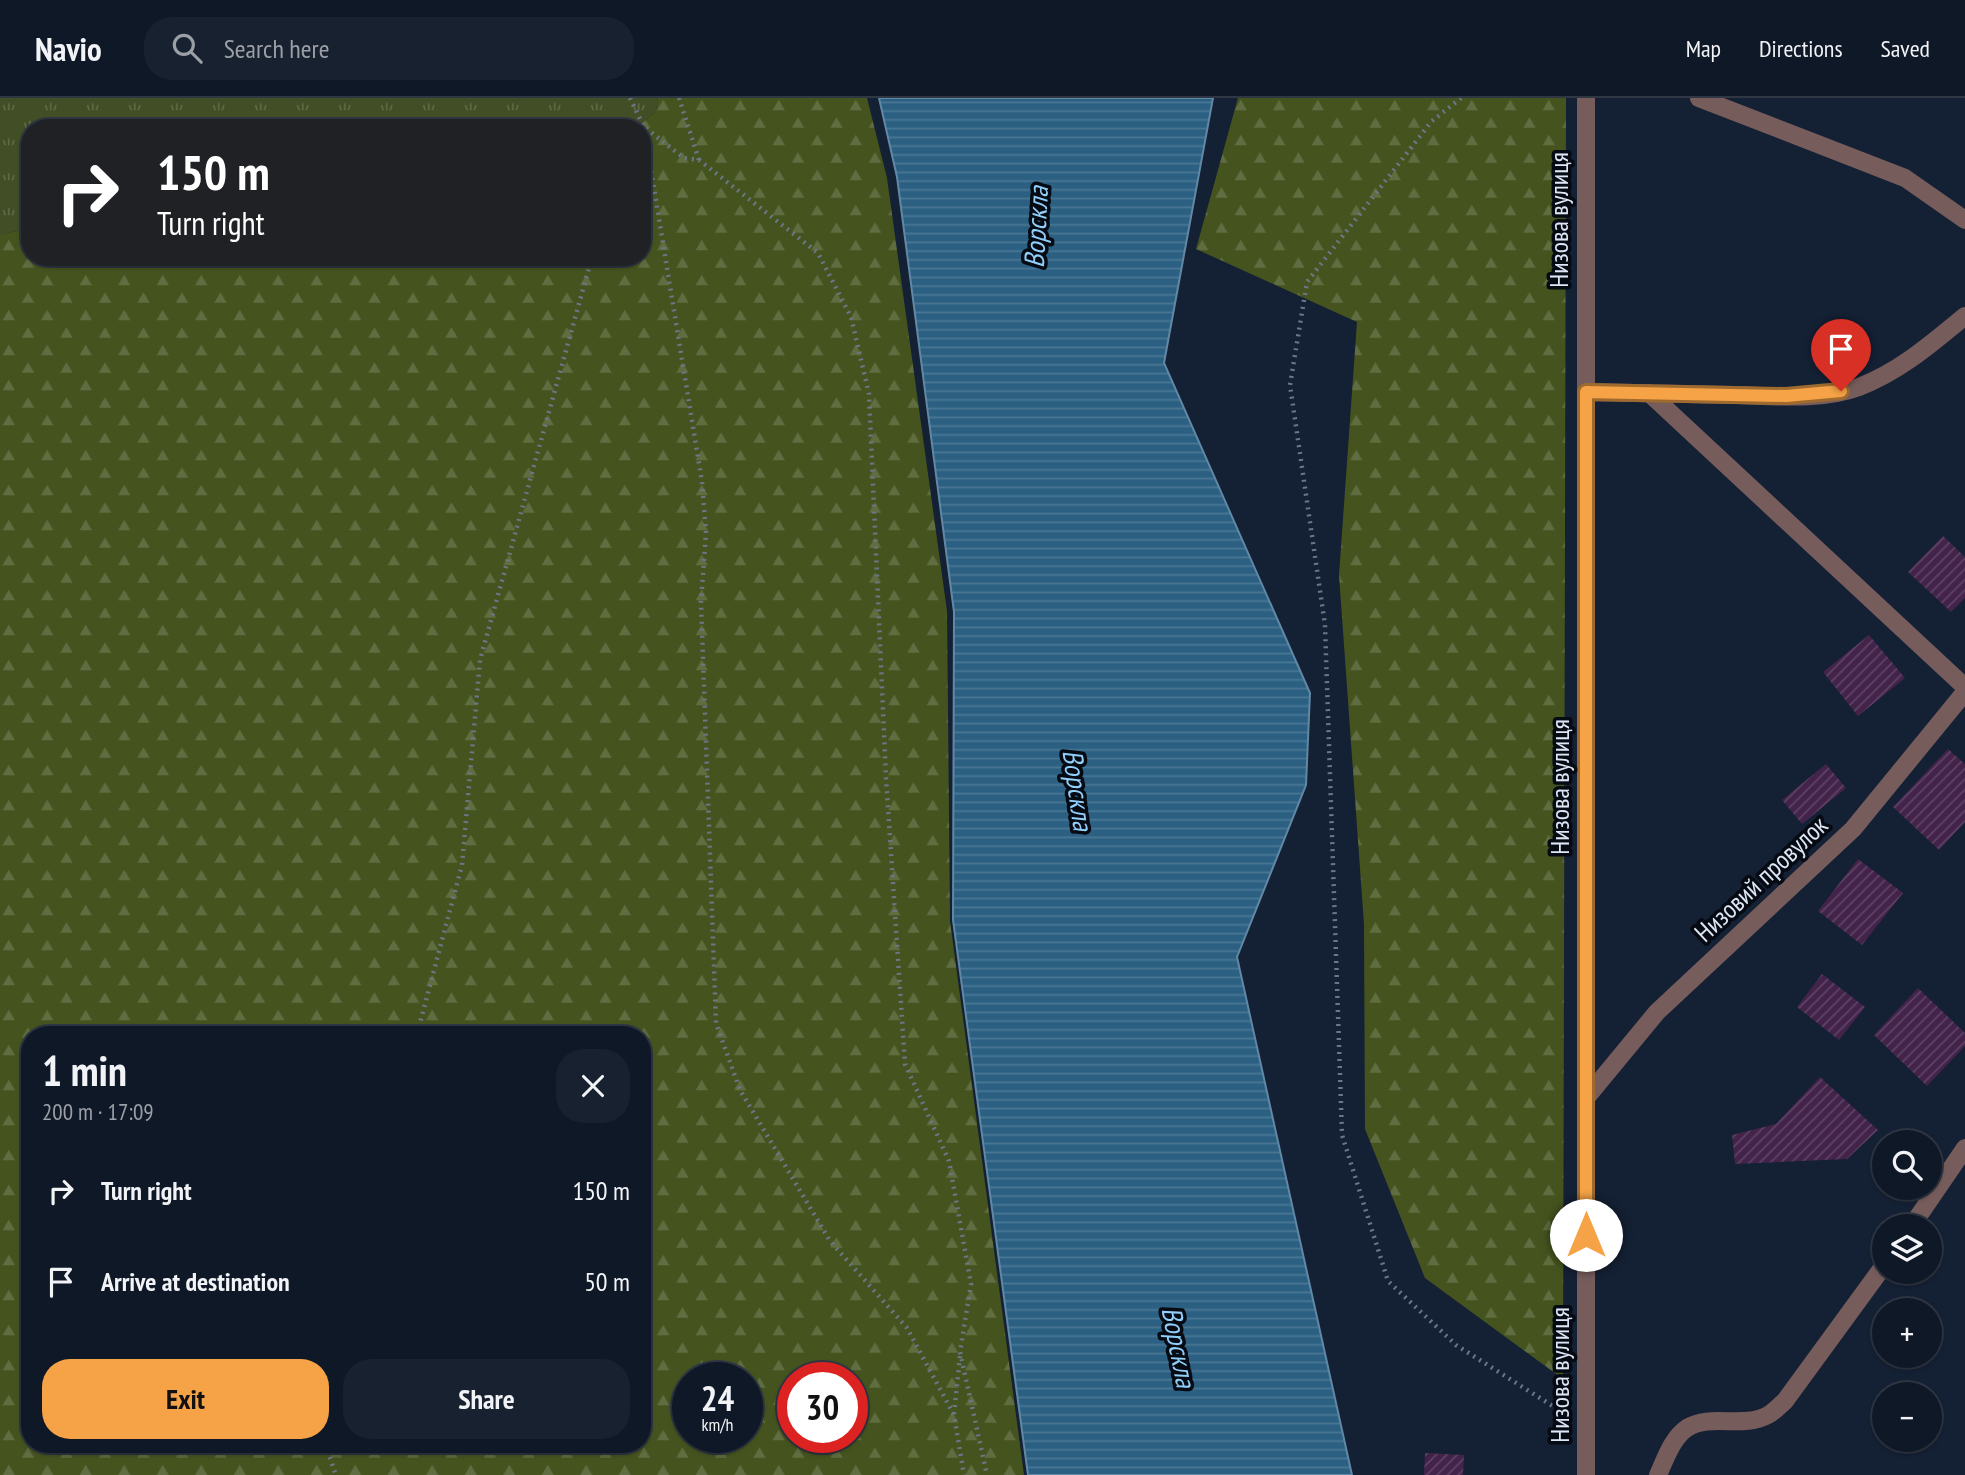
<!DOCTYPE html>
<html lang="en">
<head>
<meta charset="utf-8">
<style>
  :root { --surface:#0f1827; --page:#18212f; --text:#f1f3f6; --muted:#9ba0a7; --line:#2f3744; --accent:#f5a346 }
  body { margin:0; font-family:"PT Sans Narrow",sans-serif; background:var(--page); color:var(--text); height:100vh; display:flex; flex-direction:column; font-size:26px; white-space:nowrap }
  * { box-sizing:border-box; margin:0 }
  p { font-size:23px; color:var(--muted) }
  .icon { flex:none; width:38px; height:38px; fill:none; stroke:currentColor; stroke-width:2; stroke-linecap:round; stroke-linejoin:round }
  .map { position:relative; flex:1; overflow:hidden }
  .drawer { position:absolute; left:21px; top:928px; width:630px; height:427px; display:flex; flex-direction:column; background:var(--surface); border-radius:28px; box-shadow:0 2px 5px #0004,0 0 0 2px var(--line) }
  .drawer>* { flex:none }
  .guide { position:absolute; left:21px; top:21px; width:630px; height:147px; border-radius:28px; box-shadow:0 2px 5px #0004,0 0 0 2px var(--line); background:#202124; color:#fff; overflow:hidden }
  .fabs { position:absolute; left:1872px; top:1032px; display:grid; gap:14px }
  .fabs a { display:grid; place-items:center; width:70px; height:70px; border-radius:50%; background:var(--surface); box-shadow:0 2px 5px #0004,0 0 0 2px var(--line); font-size:35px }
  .speed { position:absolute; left:672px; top:1264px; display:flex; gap:14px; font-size:35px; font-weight:700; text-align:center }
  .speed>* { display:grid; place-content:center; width:91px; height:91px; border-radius:50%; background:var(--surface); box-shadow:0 2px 5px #0004,0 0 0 2px var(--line); line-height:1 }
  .speed small { font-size:18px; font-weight:400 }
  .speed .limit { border:10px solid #d22; background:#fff; color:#111 }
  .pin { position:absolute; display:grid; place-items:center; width:60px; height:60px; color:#fff; margin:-72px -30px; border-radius:50% 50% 50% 0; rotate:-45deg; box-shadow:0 0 7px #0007 }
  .pin .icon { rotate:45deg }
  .me { position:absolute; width:77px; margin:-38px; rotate:0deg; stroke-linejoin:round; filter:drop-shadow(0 0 5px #0008) }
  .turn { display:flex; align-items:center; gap:24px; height:147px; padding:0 21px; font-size:32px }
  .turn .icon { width:91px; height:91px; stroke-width:2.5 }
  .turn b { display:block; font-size:49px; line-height:60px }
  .round { display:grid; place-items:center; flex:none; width:74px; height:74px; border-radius:28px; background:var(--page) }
  .summary { display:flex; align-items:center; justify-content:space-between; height:119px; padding:0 21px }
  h1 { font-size:42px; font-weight:600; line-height:52px }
  .action { display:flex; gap:14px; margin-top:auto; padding:14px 21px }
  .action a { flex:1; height:80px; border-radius:28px; background:var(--accent); color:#111; font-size:28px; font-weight:600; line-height:80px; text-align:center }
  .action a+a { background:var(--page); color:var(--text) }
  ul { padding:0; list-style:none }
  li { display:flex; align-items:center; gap:21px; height:91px; padding:0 21px }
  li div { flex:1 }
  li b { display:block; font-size:26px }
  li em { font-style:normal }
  header { display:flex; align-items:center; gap:42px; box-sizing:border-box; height:98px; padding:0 35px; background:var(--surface); border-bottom:2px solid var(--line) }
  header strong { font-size:33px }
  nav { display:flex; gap:38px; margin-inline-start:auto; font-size:24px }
  .search { width:490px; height:63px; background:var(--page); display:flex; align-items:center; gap:18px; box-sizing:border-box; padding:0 24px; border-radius:28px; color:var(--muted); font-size:26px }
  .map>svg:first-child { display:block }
</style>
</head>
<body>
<header>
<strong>Navio</strong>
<div class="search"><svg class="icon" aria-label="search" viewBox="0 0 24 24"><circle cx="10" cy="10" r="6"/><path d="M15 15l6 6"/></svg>Search here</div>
<nav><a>Map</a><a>Directions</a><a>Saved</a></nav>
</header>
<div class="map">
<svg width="1965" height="1377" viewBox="0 0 1965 1377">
  <defs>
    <pattern id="grass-tufts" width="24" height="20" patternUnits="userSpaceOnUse" patternTransform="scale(1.75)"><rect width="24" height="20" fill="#424e25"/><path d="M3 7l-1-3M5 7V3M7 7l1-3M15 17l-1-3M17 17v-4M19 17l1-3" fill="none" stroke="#5d6845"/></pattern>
    <pattern id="forest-firs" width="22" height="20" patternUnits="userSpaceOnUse" patternTransform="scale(1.75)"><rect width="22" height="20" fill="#45541f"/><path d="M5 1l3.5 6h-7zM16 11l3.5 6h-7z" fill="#5f6d40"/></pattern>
    <pattern id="water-rules" width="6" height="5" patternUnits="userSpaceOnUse" patternTransform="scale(1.75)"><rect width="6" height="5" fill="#2c6082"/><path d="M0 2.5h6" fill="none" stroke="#4a7794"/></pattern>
    <pattern id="building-hatch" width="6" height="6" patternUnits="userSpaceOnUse" patternTransform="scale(1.75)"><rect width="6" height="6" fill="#43234a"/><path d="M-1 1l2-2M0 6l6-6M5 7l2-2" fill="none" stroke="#5e4365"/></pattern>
  </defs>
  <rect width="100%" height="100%" fill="#142034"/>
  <!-- grass -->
  <path fill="url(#grass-tufts)" d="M0,0H658L656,13L637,30H30V131L0,136Z"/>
  <!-- forest -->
  <path fill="url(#forest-firs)" fill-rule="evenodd" d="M658,0H867L887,80L947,513L950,823L1024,1377H0V136L30,131V159H642V30H637L656,13ZM30,936H642V1346H30ZM688,1279H747V1339H688ZM793,1279H852V1339H793Z
    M1238,0H1566L1563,1281L1425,1180L1365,1031L1364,826L1339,477L1357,224L1196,151Z"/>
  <!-- water -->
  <path fill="url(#water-rules)" stroke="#6188a4" stroke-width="2" d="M879,0H1213L1164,265L1310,595L1306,687L1237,859L1352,1377H1028L953,822L954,514L897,79Z"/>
  <!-- building -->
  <path fill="url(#building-hatch)" d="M1943,438L1965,459V500L1951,514L1908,474Z
    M1869,537L1905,580L1858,618L1823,574Z
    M1948,651L1965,666V724L1939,752L1893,709Z
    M1826,666L1846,690L1802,726L1782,702Z
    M1858,761L1903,795L1862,847L1818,813Z
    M1822,876L1865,909L1839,942L1797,909Z
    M1918,890L1965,935V948L1927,988L1874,937Z
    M1820,979L1878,1032L1847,1061L1735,1066L1732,1037L1776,1026Z
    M1425,1355L1464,1357L1463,1377H1424Z"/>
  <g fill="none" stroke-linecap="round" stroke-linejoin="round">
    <!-- path -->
    <path stroke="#6b7687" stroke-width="4.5" stroke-dasharray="2 5" stroke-linecap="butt" d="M630,0L644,29L702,384L706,435L701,504L716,925L740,992L830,1143L907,1230L954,1317L964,1377
      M679,0L699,62
      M1461,0L1431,24L1307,184L1290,287L1325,527L1342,1037L1388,1183L1456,1247L1559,1312
      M642,33L644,29L684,60L699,62L818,155L851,219L869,296L886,680L905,966L949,1063L971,1186L960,1254L987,1377
      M417,936L462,767L480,562L592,159
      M954,1316L960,1258
      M325,1346L336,1377"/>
    <!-- minor -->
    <path stroke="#775c5c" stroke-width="18" d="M1586,0V1377
      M1699,0L1905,80L1965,122
      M1586,294C1636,295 1686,296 1736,297C1775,298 1821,303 1859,289C1900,273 1931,246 1965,218
      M1649,295L1965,589
      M1586,1000L1657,914L1853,731L1965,594
      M1911,1129L1965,1050
      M1658,1377C1665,1362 1672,1340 1687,1330C1711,1315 1743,1331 1768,1317C1774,1314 1779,1308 1785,1303L1885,1166"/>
  </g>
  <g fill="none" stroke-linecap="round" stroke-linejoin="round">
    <defs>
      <path id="route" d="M1586,1137V294L1786,298L1841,293"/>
    </defs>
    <!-- route casing -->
    <use href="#route" stroke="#9f6a2e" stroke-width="18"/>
    <!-- route -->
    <use href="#route" stroke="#f5a346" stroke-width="12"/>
  </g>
  <g text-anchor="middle" stroke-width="7" stroke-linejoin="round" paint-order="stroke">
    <!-- street labels -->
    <g font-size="26" fill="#dee7f5" stroke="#060a13">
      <text transform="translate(1559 122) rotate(-90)" y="9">Низова вулиця</text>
      <text transform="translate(1560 689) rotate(-90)" y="9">Низова вулиця</text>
      <text transform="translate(1761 781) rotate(-43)" y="9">Низовий провулок</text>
      <text transform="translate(1560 1277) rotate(-90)" y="9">Низова вулиця</text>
    </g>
    <!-- water labels -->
    <g font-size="28" font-style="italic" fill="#91cef9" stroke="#060a13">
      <text transform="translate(1036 129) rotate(-87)" y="10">Ворскла</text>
      <text transform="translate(1078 692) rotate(82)" y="10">Ворскла</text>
      <text transform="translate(1179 1249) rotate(79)" y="10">Ворскла</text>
    </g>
  </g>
</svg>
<div class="fabs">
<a><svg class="icon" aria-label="search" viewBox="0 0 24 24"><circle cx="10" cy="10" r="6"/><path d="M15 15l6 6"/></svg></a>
<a><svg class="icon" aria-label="layers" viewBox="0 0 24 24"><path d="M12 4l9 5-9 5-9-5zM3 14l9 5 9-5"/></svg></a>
<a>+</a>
<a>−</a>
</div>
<div class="speed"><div>24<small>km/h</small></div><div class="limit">30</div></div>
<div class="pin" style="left:1841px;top:293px;background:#d93025"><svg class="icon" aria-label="arrive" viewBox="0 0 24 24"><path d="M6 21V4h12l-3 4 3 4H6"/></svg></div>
<svg class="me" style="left:1586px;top:1137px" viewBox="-20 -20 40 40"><circle r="19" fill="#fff"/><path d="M0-13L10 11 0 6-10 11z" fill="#f5a346"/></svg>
<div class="guide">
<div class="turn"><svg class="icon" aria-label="right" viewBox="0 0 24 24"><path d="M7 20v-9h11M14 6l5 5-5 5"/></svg><div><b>150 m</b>Turn right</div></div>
</div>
<section class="drawer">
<div class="summary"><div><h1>1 min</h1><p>200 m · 17:09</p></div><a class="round"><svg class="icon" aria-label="close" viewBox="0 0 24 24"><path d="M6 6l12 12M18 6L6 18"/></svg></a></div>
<ul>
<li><svg class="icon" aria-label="right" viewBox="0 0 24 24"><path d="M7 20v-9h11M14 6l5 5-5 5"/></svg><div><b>Turn right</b></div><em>150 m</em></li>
<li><svg class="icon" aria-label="arrive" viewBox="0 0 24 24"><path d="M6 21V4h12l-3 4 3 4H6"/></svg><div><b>Arrive at destination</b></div><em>50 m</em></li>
</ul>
<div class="action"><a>Exit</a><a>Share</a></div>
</section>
</div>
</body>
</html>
